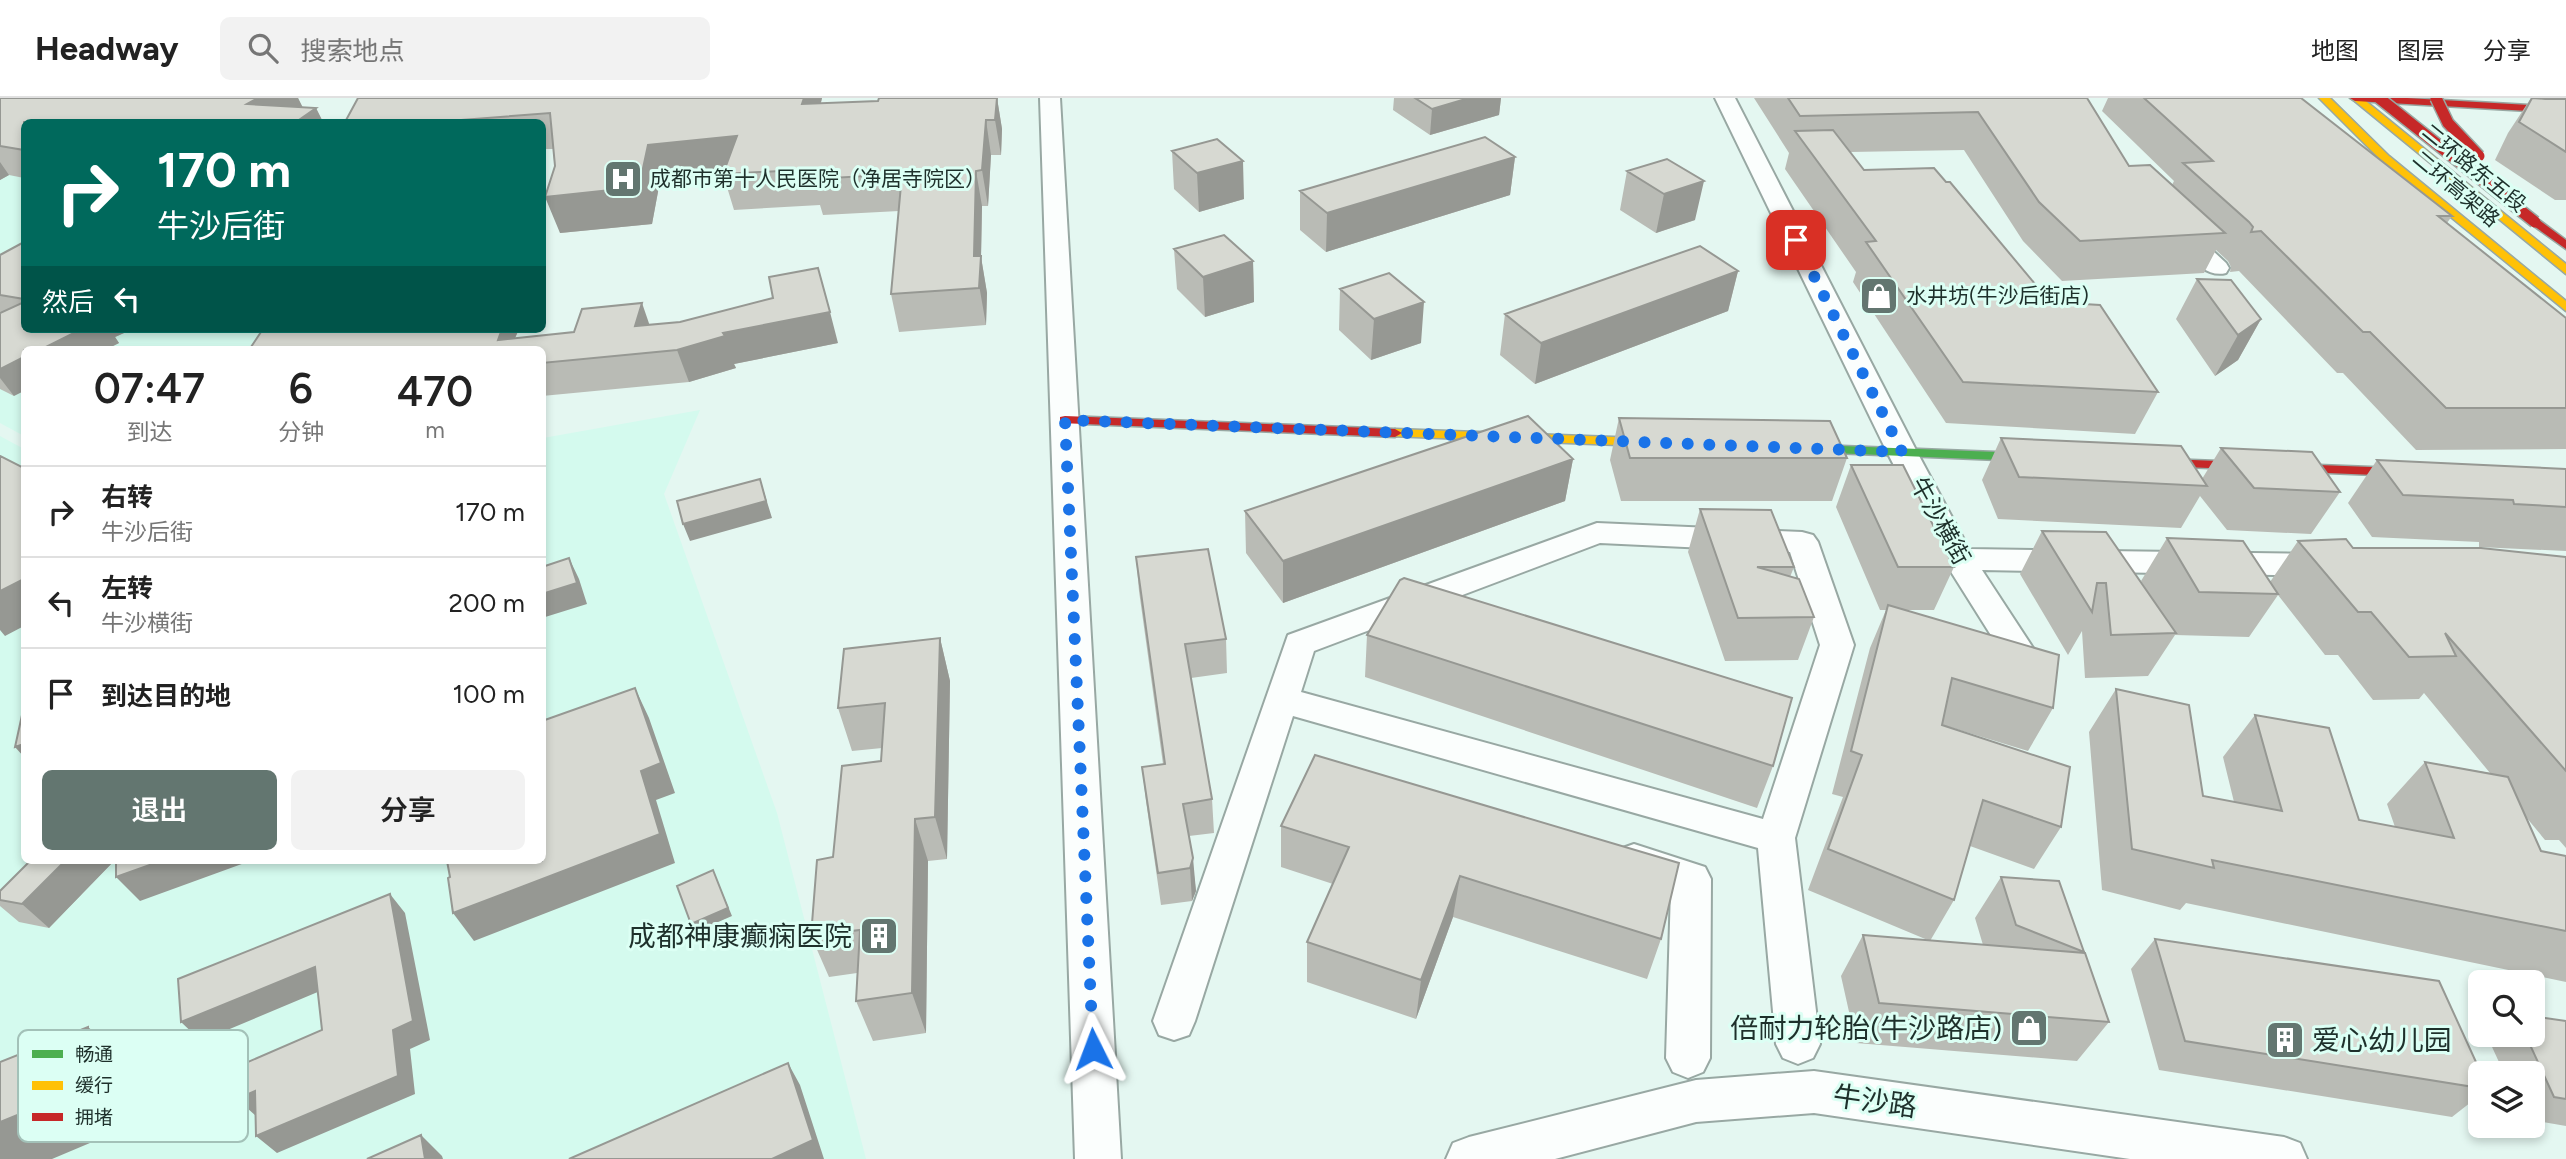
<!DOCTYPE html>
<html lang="zh">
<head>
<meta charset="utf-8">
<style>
  :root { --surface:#fff; --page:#f2f2f2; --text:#222; --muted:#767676; --line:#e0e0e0; --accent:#637670 }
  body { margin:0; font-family:Figtree,"Noto Sans SC",sans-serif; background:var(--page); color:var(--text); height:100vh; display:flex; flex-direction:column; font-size:26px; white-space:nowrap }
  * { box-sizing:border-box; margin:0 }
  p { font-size:23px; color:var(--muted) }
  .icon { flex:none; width:38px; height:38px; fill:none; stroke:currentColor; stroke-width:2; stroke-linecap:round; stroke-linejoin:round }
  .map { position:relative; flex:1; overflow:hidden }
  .details { position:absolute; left:21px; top:248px; width:525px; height:518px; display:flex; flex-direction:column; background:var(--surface); border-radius:10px; box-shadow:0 4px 10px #0003 }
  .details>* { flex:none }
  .hud { position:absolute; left:21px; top:21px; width:525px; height:214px; border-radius:10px; box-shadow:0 4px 10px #0003; background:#00695c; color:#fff; overflow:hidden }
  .controls { position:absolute; left:2468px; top:872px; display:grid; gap:14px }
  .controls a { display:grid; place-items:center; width:77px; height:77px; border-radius:10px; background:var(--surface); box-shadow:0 4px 10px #0003; font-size:35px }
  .pin { position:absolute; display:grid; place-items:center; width:60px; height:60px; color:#fff; margin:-30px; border-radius:14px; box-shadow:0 4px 10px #0006 }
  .me { position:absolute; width:77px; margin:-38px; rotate:357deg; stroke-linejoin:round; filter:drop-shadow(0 0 5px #0008) }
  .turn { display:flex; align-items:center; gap:24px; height:147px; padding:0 21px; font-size:32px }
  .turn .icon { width:91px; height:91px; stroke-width:2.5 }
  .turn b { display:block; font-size:49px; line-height:60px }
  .then { display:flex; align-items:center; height:66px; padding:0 21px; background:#0003; gap:14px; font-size:26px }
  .eta { display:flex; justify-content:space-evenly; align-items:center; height:119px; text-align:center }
  .eta b { font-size:42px; font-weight:600; line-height:49px }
  .primary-button { display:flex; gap:14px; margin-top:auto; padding:14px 21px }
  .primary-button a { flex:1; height:80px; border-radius:10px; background:var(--accent); color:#fff; font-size:28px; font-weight:600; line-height:80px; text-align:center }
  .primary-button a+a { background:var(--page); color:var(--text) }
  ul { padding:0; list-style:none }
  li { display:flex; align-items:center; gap:21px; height:91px; padding:0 21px; border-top:2px solid var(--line) }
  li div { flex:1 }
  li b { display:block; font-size:26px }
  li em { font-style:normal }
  header { display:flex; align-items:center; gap:42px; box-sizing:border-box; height:98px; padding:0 35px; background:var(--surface); border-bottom:2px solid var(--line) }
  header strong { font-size:33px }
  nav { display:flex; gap:38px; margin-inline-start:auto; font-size:24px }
  .search { width:490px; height:63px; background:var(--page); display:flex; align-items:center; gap:18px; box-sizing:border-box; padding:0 24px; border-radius:10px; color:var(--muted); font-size:26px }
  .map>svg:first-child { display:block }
</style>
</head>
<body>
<header>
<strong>Headway</strong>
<div class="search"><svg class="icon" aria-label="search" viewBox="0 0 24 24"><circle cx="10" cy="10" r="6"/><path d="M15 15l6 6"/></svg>搜索地点</div>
<nav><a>地图</a><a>图层</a><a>分享</a></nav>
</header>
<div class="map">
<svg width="2566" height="1061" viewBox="0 0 2566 1061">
  <rect width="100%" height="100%" fill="#e4f7f1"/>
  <!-- built -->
  <path fill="#d4faee" d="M0,28L24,34V231H441L428,252H24V338L0,325Z
    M700,312L664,396L777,715L866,1061H0V338L24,351V763H542L543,340Z"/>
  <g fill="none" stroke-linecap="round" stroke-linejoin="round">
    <defs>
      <path id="street" d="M1040,0H1060L1121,1061H1075Z
        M1715,0H1735L1917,354L1969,451L2328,456L2339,459L2344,467L2339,475L2328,478L1982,472L2050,576L2045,585L2033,589L2021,585L1943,461L1887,354Z
        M2178,126L2186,128L2226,165L2229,170L2226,175C2203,181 2185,153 2170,138L2166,133L2170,128Z
        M1597,425L1802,434L1813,437L1818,444L1854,547L1795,740L1820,946L1813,960L1798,966L1783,960L1776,946L1758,750L1293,618L1195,923L1189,937L1174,942L1159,937L1153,923L1288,537ZM1600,445L1790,454L1820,547L1763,721L1301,594L1314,553Z
        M1634,746L1705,769L1711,781L1710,960L1703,974L1688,980L1673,974L1666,960L1671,791L1620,773L1615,762L1620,751Z
        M1814,973L2284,1039L2300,1045L2307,1061H2130L1814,1015L1696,1024L1555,1061H1446L1453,1045L1469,1039L1696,982Z"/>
      <path id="fast" d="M1791,346L2046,356L2053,360L2046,364L1786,353L1784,350L1786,347Z"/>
      <path id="slow" d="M2319,0H2330L2389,58L2566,203V213L2381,62Z
        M2351,0H2362L2566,166V176Z
        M1395,331L1668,341L1675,345L1668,349L1390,338L1388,335Z"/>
      <path id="jam" d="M2350,0H2407L2566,9V15L2355,3Z
        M2531,122H2539L2566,142V151L2531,126Z
        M1065,318L1395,331L1402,335L1395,339L1060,325V319Z
        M2141,360L2423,371L2430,375L2423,379L2136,367L2134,364Z"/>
    </defs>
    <!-- street casing -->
    <use href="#street" stroke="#98a8a3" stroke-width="4"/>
    <!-- fast casing -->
    <use href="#fast" stroke="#98a8a3" stroke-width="3"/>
    <!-- slow casing -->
    <use href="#slow" stroke="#98a8a3" stroke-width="3"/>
    <!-- jam casing -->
    <use href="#jam" stroke="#98a8a3" stroke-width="3"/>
    <!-- street -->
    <use href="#street" fill="#fbfefd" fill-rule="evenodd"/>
    <!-- fast -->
    <use href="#fast" fill="#4caf50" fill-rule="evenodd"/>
    <!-- slow -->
    <use href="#slow" fill="#ffc107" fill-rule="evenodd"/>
    <!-- jam -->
    <use href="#jam" fill="#c62828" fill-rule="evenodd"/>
    <defs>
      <path id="jam-bridge" d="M2379,0L2535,124
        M2436,0L2448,25L2479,58"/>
    </defs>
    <!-- jam-bridge casing -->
    <use href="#jam-bridge" stroke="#98a8a3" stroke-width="14" stroke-linecap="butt"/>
    <!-- jam-bridge -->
    <use href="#jam-bridge" stroke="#c62828" stroke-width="11"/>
  </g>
  <!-- wall -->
  <path fill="#b9bbb5" d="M0,0H298L303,10H316L323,24H24V80L9,77L0,82Z
    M358,0H822L821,5L997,0L1002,31L1001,57H991L988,108H982L981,159L987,195L986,227L899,234L891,196L899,113L823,117L820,107L734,112L723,76L660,83L652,126L560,135L553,51H542V24H345Z
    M1394,0H1501L1499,17L1430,37L1393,12Z
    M1754,0H2087L2129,68L2172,87L2174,83L2102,13L2108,0H2301L2452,118L2447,125L2566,220V351L2416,352L2343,275H2337L2239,173L2230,174L2231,169L2228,163L2216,152L2204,175L2062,183L2023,143L1964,52L1850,54L1864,72L2050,204L2158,294L2135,336L1946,325L1853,184L1856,174L1785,71L1789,55Z
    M2531,0L2545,1H2566V102H2555L2495,62L2508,35Z
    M1172,53L1244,101L1199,114L1174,91Z
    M1515,59L1510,97L1326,154L1300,132V93Z
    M1667,61L1695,122L1656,135L1620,112L1627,73Z
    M24,144V231H133L115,239L119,245L105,252H24L14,298L0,291V157Z
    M1174,151L1253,163L1254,204L1205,219L1177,191Z
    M1738,173L1728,213L1535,286L1500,257L1505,216Z
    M2197,181L2261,221L2238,262L2215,278L2176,221Z
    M1340,191L1421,245L1371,262L1339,232Z
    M649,227L838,245L734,266L736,270L689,284L542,298V252L263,231H519L515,240Z
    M1619,320L1847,360L1832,403H1621L1610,362Z
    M2001,340L2202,381L2221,350L2340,394L2311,436L2227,432L2200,398L2181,430L1998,421L1982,382Z
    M1573,361L1565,403L1283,505L1246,455L1245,413Z
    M2377,362L2566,371V453L2479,449V444L2372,439L2348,405Z
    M1851,367L1954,469L1934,512H1903L2053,610L2028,653L1943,627L2061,729L2034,771L1970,748L1954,802L1930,843L1983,847L1975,820L2001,779L2084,854V855L2109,924L2077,963L1856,945L1841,878L1863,837L1930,843L1808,792L1843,699L1832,696L1870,550L1886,512H1880L1836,409Z
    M1700,411L1794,469L1790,479L1814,519L1798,562L1725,563L1688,454Z
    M2042,433L2147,493L2141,483L2167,440L2270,484L2298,443L2353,450L2566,459V750L2559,742H2545L2526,719L2541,753L2566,758V884L2186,805L2180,812L2102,792L2089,634L2116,591L2203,698L2234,704L2223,659L2255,617L2359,722L2395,729L2387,706L2425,664L2490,675L2424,595L2419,601L2373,602L2338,557H2325L2278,497L2249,539L2175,537L2148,578L2085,580L2082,533L2068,557L2020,476Z
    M1136,459L1226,541L1227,575L1191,580L1212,701L1214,735L1189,738L1196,793L1192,803L1161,807L1146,703L1142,669L1163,666L1139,493Z
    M1367,537L1773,668L1757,710L1365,579Z
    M940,540L950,583L947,761L928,763L926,935L873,943L856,903L857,875L829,879L811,838L833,759L881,663L882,650L852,653L838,610Z
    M1315,657L1661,841L1647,881L1453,819L1416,921L1307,884V844L1333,786L1281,769V728Z
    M30,763H114L49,830L19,824L0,808V793Z
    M2155,841L2480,975V997L2452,1019L2159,972L2131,871Z
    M2566,923V1028L2532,1022V975H2504L2487,938L2490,936H2532Z"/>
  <!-- shaded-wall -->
  <path fill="#969893" d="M252,0H298L304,12L247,6Z
    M804,0H822L811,41L802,6Z
    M997,0L1002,31L1001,57L995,22Z
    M1469,0H1501L1499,17L1430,37L1432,11Z
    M316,10L323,24H296Z
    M986,22L991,57L988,108L982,72Z
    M737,38L747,74L660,83L652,126L560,135L545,99L648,47Z
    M1515,59L1510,97L1326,154L1327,115Z
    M1243,63L1244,101L1199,114L1197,75Z
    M0,64L9,77L0,82Z
    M976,73L982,108L981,159L987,195L986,227L974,158Z
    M1704,83L1695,122L1656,135L1664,96Z
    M1253,163L1254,204L1205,219L1203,179Z
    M1738,173L1728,213L1535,286L1541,245Z
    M1424,204L1421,245L1371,262L1374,221Z
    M642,205L653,237L635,228Z
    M830,214L838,245L734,266L736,270L689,284L677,252L723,235Z
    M2261,221L2238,262L2215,278L2238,237Z
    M82,231H133L115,239L119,245L105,252H40Z
    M494,231H519L512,247L503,252Z
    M24,259V293L14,298L0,280V271Z
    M1573,361L1565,403L1283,505V463Z
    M760,381L772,420L690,443L683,426Z
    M569,460L579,481L587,506L542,520V496Z
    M24,481V528L5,538L0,532V493Z
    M940,540L950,583L947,761L935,719Z
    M635,590L649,620L675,695L656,702L675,765L474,843L453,815L641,673Z
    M24,646V659L15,649Z
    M915,721L928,763L926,935L912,895Z
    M1193,760L1196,793L1192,803L1190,770Z
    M65,763H114L49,830L22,806Z
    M161,763H250L140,803L116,779Z
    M713,772L732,818L695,834L691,826Z
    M1460,778L1453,819L1416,921L1421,882Z
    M390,796L405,815L430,942L410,951L415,996L277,1055L256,1038L393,932Z
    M315,869L332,888L201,943L181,924Z
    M88,929L134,968L135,1026L52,1061H0V1024Z
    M788,965L800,987L824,1061H772Z
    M255,993L257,1019L237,1001Z
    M421,1037L442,1058L443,1061H425Z"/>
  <!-- building -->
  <path fill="#d7d9d2" stroke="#969893" stroke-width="2" d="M0,0H258L247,6L316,10L296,24H24V52L0,48Z
    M358,0H804L802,6L878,3L879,0H997L995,22H986L982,72L976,73L974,158H981L979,190L891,196L902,76L813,81L816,71L723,76L737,38L648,47L639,89L545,99L555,68L550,15L435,24H345Z
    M1415,0H1469L1432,11Z
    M1788,0H2087L2129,68L2150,67L2225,135L2080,143L2039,104L1978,14L1800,18Z
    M2144,0H2301L2452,118H2438L2566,220V310H2446L2370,234H2363L2261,133L2251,134L2253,129L2249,124L2183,65L2213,63Z
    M2532,0L2545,1H2566V54L2519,24Z
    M1833,32L1864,72L1934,70L1946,84H1950L2050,204L2100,207L2158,294L1963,284L1866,144L1876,143L1795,33Z
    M1485,39L1515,59L1327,115L1300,93Z
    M1217,41L1243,63L1197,75L1172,53Z
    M1667,61L1704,83L1664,96L1627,73Z
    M1224,137L1253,163L1203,179L1174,151Z
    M24,144V201L0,197V157Z
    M1700,148L1738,173L1541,245L1505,216Z
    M818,170L830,214L723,235L725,238L677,252L542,265V252H249L263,231H502L498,242L574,234L582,211L642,205L635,228L680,224L773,200L769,179Z
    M1389,175L1424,204L1374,221L1340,191Z
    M2197,181L2231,182L2261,221L2238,237Z
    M24,204V231H82L40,252H24V259L0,271V215Z
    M1528,318L1573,361L1283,463L1245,413Z
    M1619,320L1830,323L1847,360H1630Z
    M2001,340L2181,348L2207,388L2019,379Z
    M2221,350L2312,354L2340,394L2254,390Z
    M0,358L24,370V481L0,493Z
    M2377,362L2566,371V409L2514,406L2513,402L2403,397Z
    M1851,367H1903L1954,469H1898Z
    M760,381L766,403L683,426L677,403Z
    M1700,411L1771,412L1794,469H1757L1799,481L1814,519L1738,520Z
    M2042,433L2106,434L2176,535L2111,537L2106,485H2097L2092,514Z
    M2167,440L2243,443L2278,496L2199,494Z
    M2346,441L2353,450H2481L2566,459V673L2445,535L2456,558L2409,559L2371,514H2358L2298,443Z
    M1208,451L1226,541L1185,546L1212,701L1183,706L1193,760L1190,770L1158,775L1142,669L1165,666L1136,459Z
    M569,460L577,485L542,496V469Z
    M1404,480L1792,600L1773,668L1367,537L1400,482Z
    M1888,507L2059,557L2053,610L1952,580L1942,627L2070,669L2061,729L1983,702L1954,802L1828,751L1862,657L1851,653Z
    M940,540L935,719L915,721L912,895L856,903L860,832L811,838L817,762L833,759L842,668L881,663L885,605L838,610L844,551Z
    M635,590L661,665L641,673L660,736L453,815L448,780L450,779L447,763H542V623Z
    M2116,591L2189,607L2203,698L2282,713L2255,617L2329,630L2359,722L2454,740L2425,664L2508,679L2541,753L2566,758V833L2212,762L2214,770L2132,751Z
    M24,608V646L15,649Z
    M1315,657L1679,765L1661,841L1460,778L1421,882L1307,844L1349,749L1281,728Z
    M30,763H65L22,806L0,802V793Z
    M116,763H161L116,779Z
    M713,772L728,810L691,826L677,788Z
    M2001,779L2059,783L2084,854L2016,827Z
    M390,796L413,923L393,932L398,978L256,1038L255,993L237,1001L234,970L322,932L315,869L181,924L178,881Z
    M1863,837L2085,855L2109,924L1879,905Z
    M2155,841L2439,883L2481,975L2480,990L2185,943Z
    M2532,918L2566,923V1001L2554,999L2525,936H2532Z
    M88,929L86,989L0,1024V964Z
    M788,965L813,1042L772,1061H569Z
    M421,1037L425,1061H367Z"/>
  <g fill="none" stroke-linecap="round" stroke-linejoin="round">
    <!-- route -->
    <path stroke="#1a73e8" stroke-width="12" stroke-dasharray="0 21.6" d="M1093,951L1065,322L1902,354L1796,142"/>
  </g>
  <!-- icons -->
  <defs>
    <symbol id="hospital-square" viewBox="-11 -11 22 22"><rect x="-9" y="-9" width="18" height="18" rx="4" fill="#637670" stroke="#dcfff4"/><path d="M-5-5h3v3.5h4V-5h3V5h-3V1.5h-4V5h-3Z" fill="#fff"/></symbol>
    <symbol id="shop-square" viewBox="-11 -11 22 22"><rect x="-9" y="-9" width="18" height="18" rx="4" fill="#637670" stroke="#dcfff4"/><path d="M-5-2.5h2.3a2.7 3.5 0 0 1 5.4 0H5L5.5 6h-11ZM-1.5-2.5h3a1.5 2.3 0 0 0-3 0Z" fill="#fff"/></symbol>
    <symbol id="building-square" viewBox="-11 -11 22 22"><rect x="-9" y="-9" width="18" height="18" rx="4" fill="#637670" stroke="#dcfff4"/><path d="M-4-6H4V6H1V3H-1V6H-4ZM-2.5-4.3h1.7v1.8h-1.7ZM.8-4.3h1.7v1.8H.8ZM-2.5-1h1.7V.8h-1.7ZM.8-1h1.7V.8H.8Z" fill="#fff"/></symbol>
  </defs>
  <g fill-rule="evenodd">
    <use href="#hospital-square" x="601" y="59" width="44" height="44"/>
    <use href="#shop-square" x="1857" y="176" width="44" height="44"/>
    <use href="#building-square" x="857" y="816" width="44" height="44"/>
    <use href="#shop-square" x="2007" y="908" width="44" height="44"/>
    <use href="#building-square" x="2263" y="920" width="44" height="44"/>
  </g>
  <g text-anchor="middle" stroke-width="6" stroke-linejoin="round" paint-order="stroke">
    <!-- far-street labels -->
    <g font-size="21" fill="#1e302b" stroke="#dcfff4">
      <text transform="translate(2474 70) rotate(39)" y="7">二环路东五段</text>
      <text transform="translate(2456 91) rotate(40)" y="7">二环高架路</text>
    </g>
    <!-- far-poi labels -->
    <g font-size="21" fill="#1e302b" stroke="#dcfff4" text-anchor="start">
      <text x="650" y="88">成都市第十人民医院（净居寺院区）</text>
      <text x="1906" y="205">水井坊(牛沙后街店)</text>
    </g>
    <!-- street labels -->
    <g font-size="24" fill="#1e302b" stroke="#dcfff4">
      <text transform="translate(1940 423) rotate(61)" y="8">牛沙横街</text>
    </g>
    <!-- near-poi labels -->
    <g font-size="28" fill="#1e302b" stroke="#dcfff4" text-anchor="end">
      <text x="852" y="848">成都神康癫痫医院</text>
      <text x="2002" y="940">倍耐力轮胎(牛沙路店)</text>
      <text x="2312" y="952" text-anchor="start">爱心幼儿园</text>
    </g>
    <!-- near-street labels -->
    <g font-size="28" fill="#1e302b" stroke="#dcfff4">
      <text transform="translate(1875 1003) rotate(8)" y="10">牛沙路</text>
    </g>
  </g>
  <!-- legend -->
  <rect x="18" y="932" width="230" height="112" rx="10" fill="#dcfff4" stroke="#a3c1b8" stroke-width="2"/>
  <rect x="32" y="952" width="31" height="8" fill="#4caf50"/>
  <rect x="32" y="983" width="31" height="9" fill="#ffc107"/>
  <rect x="32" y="1015" width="31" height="8" fill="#c62828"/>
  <g font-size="19" fill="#1e302b">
    <text x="75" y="963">畅通</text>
    <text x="75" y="994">缓行</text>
    <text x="75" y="1026">拥堵</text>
  </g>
</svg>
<div class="controls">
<a><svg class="icon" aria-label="search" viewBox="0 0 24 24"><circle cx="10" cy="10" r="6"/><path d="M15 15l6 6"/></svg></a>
<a><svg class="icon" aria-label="layers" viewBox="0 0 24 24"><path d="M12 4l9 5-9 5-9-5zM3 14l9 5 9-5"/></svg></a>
</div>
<div class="pin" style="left:1796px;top:142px;background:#d93025"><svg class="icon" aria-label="arrive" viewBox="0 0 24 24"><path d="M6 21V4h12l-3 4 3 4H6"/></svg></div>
<svg class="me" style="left:1093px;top:951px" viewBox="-20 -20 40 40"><path d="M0-17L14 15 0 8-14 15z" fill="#1a73e8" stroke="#fff" stroke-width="4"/></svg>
<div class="hud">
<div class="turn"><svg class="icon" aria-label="right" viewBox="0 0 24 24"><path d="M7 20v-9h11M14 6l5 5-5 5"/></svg><div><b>170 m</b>牛沙后街</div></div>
<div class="then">然后<svg class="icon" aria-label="left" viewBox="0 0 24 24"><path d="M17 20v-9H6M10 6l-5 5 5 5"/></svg></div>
</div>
<section class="details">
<div class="eta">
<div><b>07:47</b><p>到达</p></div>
<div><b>6</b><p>分钟</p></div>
<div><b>470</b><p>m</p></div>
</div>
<ul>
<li><svg class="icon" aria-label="right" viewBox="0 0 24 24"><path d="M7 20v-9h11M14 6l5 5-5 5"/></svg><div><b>右转</b><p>牛沙后街</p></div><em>170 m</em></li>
<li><svg class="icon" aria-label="left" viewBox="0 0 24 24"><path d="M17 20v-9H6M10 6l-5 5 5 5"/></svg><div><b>左转</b><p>牛沙横街</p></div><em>200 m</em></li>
<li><svg class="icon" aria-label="arrive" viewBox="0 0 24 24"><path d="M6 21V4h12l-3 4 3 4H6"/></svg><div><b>到达目的地</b></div><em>100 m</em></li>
</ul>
<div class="primary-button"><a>退出</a><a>分享</a></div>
</section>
</div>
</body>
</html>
